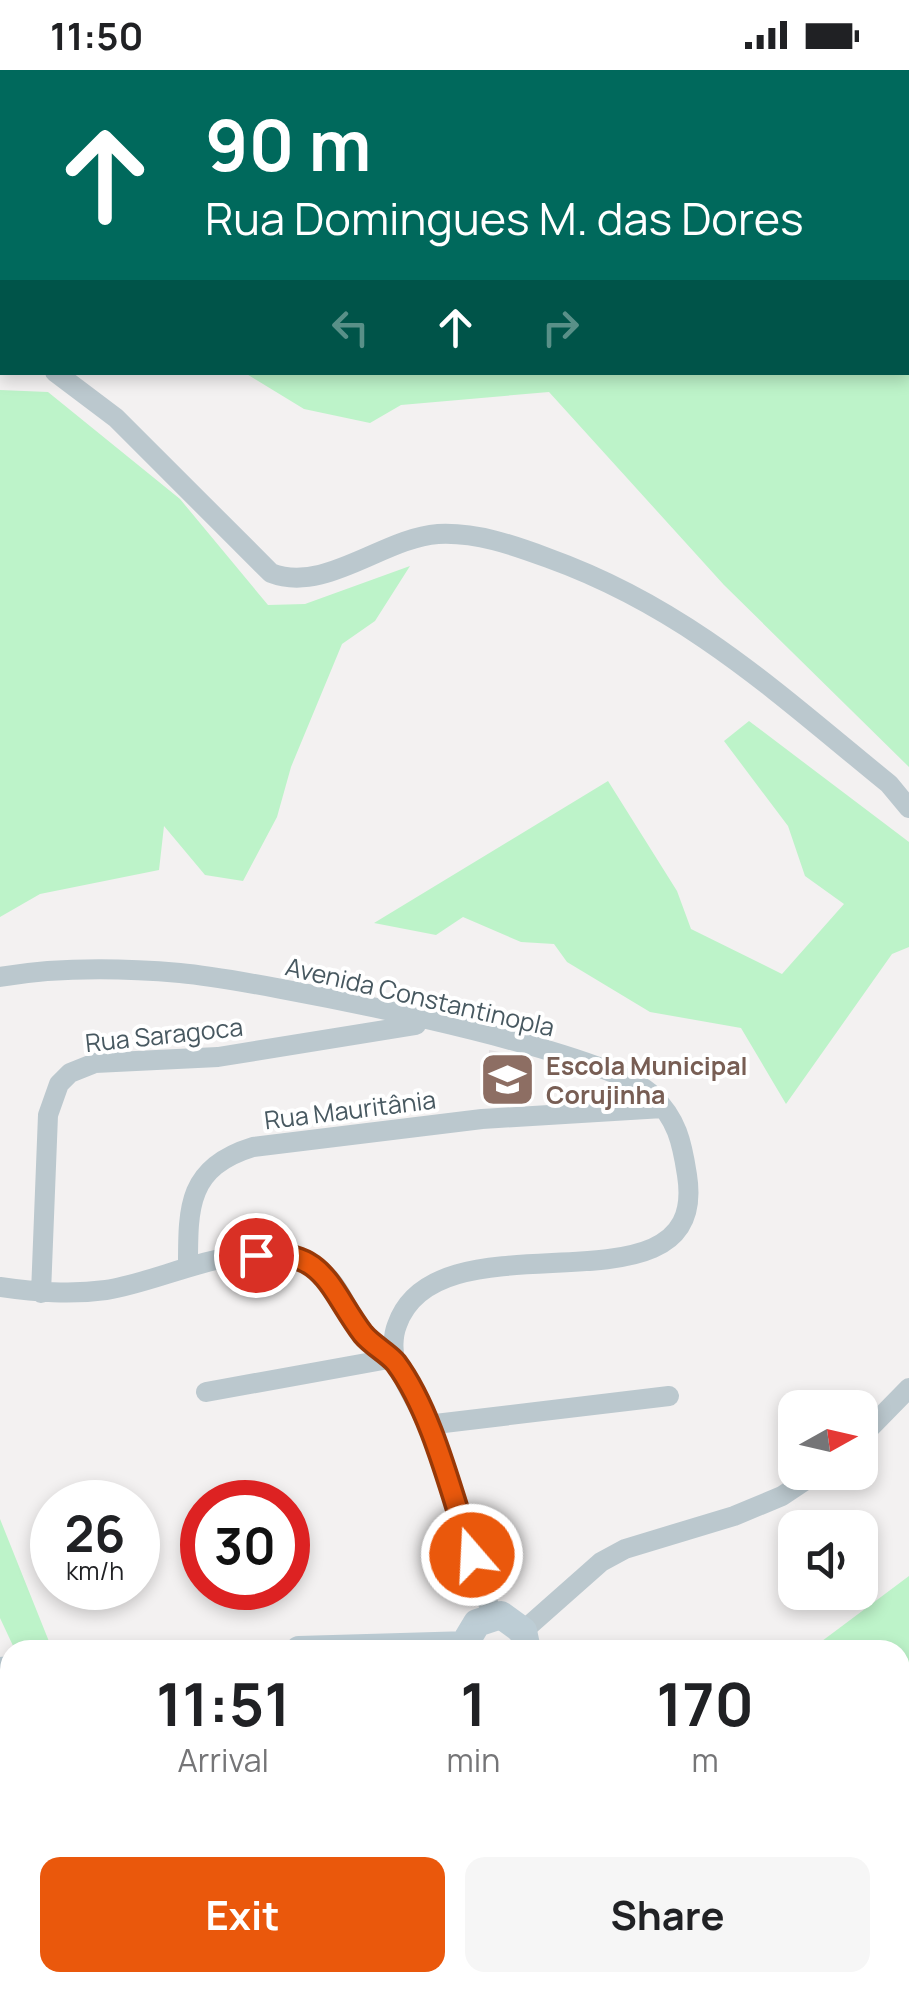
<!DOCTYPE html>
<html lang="en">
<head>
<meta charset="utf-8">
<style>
  :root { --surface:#fff; --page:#f6f6f6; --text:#202124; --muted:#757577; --accent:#ea580c }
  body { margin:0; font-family:Manrope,sans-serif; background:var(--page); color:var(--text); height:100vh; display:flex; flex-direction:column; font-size:38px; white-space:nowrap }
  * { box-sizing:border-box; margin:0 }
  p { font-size:32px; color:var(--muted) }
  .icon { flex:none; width:55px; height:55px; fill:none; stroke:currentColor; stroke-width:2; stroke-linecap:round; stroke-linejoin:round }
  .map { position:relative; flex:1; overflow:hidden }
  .drawer { position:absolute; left:0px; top:1570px; width:910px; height:352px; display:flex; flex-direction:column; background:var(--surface); border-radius:30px 30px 0 0; box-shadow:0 5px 15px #0003 }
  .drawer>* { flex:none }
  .hud { position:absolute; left:0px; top:0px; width:910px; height:305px; box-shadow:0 5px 15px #0003; background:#00695c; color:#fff; overflow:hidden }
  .needle { width:65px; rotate:82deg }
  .fabs { position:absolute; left:778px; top:1320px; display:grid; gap:20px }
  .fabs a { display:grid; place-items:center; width:100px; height:100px; border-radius:20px; background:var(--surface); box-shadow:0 5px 15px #0003; font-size:50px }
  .speed { position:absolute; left:30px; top:1410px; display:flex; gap:20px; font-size:50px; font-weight:700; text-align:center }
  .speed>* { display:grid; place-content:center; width:130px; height:130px; border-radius:50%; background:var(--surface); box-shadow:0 5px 15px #0003; line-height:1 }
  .speed small { font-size:25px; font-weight:400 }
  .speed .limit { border:15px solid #d22; background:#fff; color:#111 }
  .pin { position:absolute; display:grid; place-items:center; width:85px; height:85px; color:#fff; margin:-42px; border:5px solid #fff; border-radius:50%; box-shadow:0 2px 10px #0007 }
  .me { position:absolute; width:110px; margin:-55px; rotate:341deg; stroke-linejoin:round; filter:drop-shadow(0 0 8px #0008) }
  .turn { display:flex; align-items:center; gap:35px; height:210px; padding:0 40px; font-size:45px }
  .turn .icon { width:130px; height:130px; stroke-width:2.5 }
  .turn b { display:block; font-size:70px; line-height:85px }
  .lanes { display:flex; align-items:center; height:95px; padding:0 40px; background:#0003; justify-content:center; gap:50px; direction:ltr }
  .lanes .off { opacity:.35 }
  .eta { display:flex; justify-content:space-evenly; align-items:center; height:170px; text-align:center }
  .eta b { font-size:60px; font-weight:700; line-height:70px }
  .button { display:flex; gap:20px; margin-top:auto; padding:20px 40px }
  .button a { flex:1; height:115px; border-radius:20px; background:var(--accent); color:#fff; font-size:40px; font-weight:700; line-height:115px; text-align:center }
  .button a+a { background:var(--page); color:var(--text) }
  .status { display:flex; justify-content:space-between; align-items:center; height:70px; padding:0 50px; background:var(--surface); direction:ltr }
  .status svg { height:28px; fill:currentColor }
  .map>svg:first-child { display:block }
</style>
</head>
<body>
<div class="status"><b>11:50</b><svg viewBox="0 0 49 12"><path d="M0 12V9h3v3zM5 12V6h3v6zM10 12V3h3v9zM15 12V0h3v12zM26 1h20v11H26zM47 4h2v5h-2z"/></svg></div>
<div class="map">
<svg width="909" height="1921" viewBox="0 0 909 1921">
  <rect width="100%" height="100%" fill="#f3f1f1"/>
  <!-- education -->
  <path fill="#e4e1e3" d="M489,980L520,986L526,1035L491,1036Z"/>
  <!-- green -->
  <path fill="#bdf3c9" d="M717,0H909V697L724,515L549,322L401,335L370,353L304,339L245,303L908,302V2Z
    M0,320L48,322L180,429L268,535L305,534L410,496L375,551L342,574L291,697L277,747L243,811L205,805L164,756L159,800L40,824L0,847Z
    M749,651L909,772V877L892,884L786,1034L741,958L650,942L567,892L554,874L521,872L463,847L436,865L374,853L608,711L677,821L691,859L782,904L844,834L805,806L788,756L724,671Z
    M0,1449L52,1579L15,1580L0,1548Z
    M909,1506V1834L900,1844V1580H810Z
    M0,1903L10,1912L309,1913L301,1921H0Z
    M414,1913H691L685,1921H420Z"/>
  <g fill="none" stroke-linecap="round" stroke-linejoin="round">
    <!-- street -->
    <path stroke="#bbc8ce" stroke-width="20" d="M0,291H2
      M55,302L116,348L271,503C325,524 383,468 438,464C476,462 513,475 548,488C687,538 777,623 889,714L909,738
      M0,907C58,897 121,898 180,903C256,910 608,979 652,1025C677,1049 682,1072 687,1105C711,1257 438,1136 397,1255C393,1265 392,1282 396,1292C404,1313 417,1332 426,1353C453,1414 471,1482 492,1545
      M188,1195C188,1136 188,1097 253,1077L482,1049L663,1038
      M0,1217C36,1222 70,1225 106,1220C167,1211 255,1160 314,1196C339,1210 347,1241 363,1263C370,1273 382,1281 391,1289
      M41,1223L48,1045L59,1014L70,1003L95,993L218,987L416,955
      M206,1322L394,1288
      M427,1355L669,1326
      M860,1368L909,1318
      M523,1561L601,1492L625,1479L734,1446L782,1426L818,1402
      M354,1912L361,1921
      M201,1921L211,1912
      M620,1921L653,1912
      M774,1921L776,1912"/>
    <!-- secondary -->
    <path stroke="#bdcdd5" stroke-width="28" d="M299,1580L469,1575
      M469,1580L468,1568L477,1553L501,1545L523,1561L527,1580
      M0,1601L10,1600
      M818,1912L832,1921"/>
  </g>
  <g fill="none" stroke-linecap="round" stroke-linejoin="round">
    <defs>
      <path id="route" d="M256,1185C325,1178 329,1219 363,1264C372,1275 389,1284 396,1293C433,1343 452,1427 472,1485"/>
    </defs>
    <!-- route casing -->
    <use href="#route" stroke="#983908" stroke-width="25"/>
    <!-- route -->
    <use href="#route" stroke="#ea580c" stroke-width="18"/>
  </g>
  <!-- icons -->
  <defs>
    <symbol id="school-square" viewBox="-11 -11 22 22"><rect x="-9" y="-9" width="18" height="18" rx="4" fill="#8d6e63" stroke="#fff"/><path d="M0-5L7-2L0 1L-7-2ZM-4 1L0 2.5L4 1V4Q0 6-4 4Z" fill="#fff"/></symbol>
  </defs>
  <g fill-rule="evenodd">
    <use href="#school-square" x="476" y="978" width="63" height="63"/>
  </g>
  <g text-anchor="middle" stroke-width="8" stroke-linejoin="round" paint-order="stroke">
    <!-- street labels -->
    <g font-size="25" fill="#475860" stroke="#fff">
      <text transform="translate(420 927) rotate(13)" y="9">Avenida Constantinopla</text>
      <text transform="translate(164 965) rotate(-6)" y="9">Rua Saragoca</text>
      <text transform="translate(350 1040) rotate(-7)" y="9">Rua Mauritânia</text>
    </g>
    <!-- education labels -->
    <g font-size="25" font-weight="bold" fill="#785e54" stroke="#fff" text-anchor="start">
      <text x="546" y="1005">Escola Municipal<tspan x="546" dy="29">Corujinha</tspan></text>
    </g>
  </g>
</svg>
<div class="fabs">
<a><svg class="needle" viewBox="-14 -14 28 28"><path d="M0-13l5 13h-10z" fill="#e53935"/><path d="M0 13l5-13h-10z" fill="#757577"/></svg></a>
<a><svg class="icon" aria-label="sound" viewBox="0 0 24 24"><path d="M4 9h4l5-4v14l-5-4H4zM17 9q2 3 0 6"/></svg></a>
</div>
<div class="speed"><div>26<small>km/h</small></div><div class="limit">30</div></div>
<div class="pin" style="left:256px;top:1185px;background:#d93025"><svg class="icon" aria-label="arrive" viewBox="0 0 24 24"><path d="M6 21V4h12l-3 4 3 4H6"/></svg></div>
<svg class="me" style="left:472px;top:1485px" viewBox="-20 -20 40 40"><circle r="17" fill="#ea580c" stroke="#fff" stroke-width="3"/><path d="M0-11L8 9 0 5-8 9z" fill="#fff"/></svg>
<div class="hud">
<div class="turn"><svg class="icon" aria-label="ahead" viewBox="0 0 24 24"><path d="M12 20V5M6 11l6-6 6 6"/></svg><div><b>90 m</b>Rua Domingues M. das Dores</div></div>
<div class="lanes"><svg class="icon off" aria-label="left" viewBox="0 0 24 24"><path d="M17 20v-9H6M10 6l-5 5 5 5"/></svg><svg class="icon" aria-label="ahead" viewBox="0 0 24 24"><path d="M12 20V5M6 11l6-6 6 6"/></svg><svg class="icon off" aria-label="right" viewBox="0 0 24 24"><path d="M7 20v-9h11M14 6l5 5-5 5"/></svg></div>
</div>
<section class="drawer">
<div class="eta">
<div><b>11:51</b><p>Arrival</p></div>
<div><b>1</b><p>min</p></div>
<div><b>170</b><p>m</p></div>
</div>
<div class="button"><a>Exit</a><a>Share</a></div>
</section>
</div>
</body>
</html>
